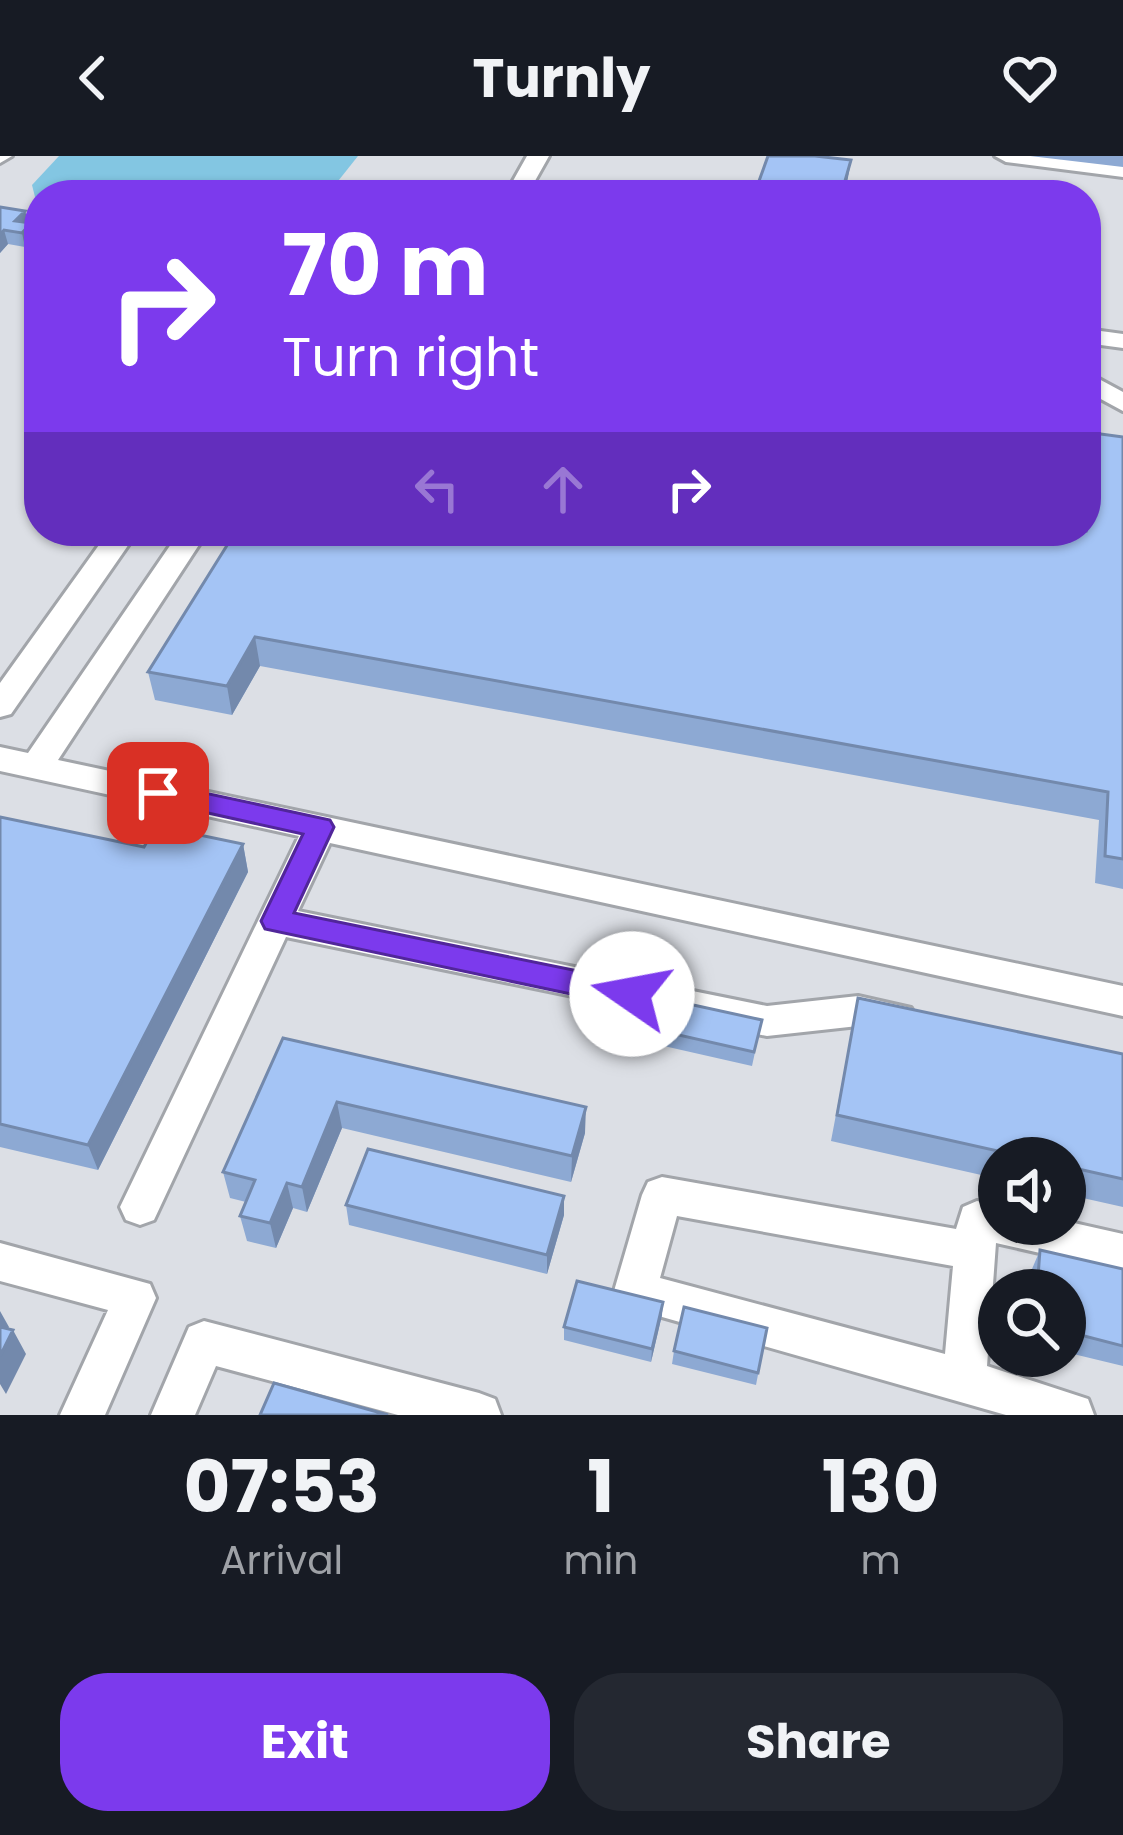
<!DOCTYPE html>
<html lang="en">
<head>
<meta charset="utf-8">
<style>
  :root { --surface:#171b24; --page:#242831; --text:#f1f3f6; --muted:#9ea1a6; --accent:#7c3aed }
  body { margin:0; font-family:Poppins,sans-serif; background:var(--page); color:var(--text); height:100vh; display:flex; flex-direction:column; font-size:45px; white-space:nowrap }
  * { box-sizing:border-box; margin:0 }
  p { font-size:39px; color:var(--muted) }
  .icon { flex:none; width:66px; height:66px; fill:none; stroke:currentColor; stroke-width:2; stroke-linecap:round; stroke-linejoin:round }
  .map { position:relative; height:1259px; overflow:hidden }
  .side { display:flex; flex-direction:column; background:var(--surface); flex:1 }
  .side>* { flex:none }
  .top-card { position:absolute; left:24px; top:24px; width:1077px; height:366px; border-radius:48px; box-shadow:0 3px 9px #0004; background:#7c3aed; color:#fff; overflow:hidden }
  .fabs { position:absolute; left:978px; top:981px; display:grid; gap:24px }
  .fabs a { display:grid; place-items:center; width:108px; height:108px; border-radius:50%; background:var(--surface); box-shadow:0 3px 9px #0004; font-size:60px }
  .pin { position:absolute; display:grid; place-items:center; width:102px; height:102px; color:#fff; margin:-51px; border-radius:24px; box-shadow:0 6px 18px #0006 }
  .me { position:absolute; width:132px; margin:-66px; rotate:282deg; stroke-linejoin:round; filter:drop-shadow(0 0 9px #0008) }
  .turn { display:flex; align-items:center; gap:42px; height:252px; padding:0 60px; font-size:54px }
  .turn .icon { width:156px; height:156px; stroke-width:2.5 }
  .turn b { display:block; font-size:84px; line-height:102px }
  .lanes { display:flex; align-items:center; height:114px; padding:0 60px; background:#0003; justify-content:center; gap:60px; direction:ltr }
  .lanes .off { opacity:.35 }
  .eta { display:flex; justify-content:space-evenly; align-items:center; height:204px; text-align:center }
  .eta b { font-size:72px; font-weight:700; line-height:84px }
  .primary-button { display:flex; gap:24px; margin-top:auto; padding:24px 60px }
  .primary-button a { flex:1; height:138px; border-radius:48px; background:var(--accent); color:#fff; font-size:48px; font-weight:700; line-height:138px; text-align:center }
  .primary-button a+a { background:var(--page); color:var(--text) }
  header { display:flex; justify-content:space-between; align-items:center; height:156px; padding:0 60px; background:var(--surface); font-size:54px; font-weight:700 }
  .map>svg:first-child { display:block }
</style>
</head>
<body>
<header><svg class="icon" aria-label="back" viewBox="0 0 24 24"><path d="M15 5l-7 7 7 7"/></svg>Turnly<svg class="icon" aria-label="heart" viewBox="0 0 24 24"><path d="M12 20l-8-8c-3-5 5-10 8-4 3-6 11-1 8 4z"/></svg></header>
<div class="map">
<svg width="1123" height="1259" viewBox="0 0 1123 1259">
  <rect width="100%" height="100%" fill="#dcdfe5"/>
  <!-- water -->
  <path fill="#83c6e2" d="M59,0H358L327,39L35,41L32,29Z"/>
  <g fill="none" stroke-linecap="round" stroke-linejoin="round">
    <defs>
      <path id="minor" d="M0,0H12L0,7Z
        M527,0H549L527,39H505Z
        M995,0H1060L1123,7V21L1006,6Z
        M1086,173L1123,178V192L1086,187Z
        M1086,216L1123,236V255L1086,235Z
        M109,375H138L11,558L0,561V527Z
        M180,375H208L58,604L1123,830V860L330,687L298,755L767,850L858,840L911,852L917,863L911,874L898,878L858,870L767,880L286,781L154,1064L140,1069L126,1064L120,1051L299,680L0,615V591L28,597Z
        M662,1021L956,1073L963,1051L977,1045L999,1050V1068L1065,1065L1123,1078V1116L996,1087L987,1210L1088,1243L1094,1259H1006L620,1149L614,1135L642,1039L648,1026ZM677,1060L953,1110L945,1198L660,1122Z
        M0,1087L150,1128L156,1142L105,1259H60L108,1154L0,1125Z
        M204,1165L479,1237L495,1243L501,1259H398L216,1210L195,1259H151L189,1171Z"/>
    </defs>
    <!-- minor casing -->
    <use href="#minor" stroke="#a2a5aa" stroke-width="6"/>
    <!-- minor -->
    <use href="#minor" fill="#fff" fill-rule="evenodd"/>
  </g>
  <!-- wall -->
  <path fill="#8da9d3" d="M1030,0H1123V11Z
    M0,51L25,55L34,81L25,91L8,88L0,97Z
    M1123,281V733L1095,727L1099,664L260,510L232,559L155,544L148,516L236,375Z
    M0,661L144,691L243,688L248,716L98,1014L0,991Z
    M858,842L1123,898V1051L1065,1038V1002H999V1023L831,985Z
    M762,864L752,910L633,883L634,869Z
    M283,882L585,977L571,1026L342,972L307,1056L293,1052L276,1092L247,1085L240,1060L246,1046L230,1042L223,1016Z
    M346,1049L564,1059L547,1118L349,1069Z
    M1040,1094L1123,1113V1210L1065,1196V1134H1030L1032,1113Z
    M662,1159L651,1206L564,1184V1171Z
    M767,1172L756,1229L672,1208L674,1195Z"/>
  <!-- shaded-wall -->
  <path fill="#7389ac" d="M851,4L845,39H841Z
    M25,55L29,69L15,65Z
    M31,67L34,81L25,91L22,77Z
    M4,74L8,88L0,97V79Z
    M255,481L260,510L232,559L227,530Z
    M243,688L248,716L98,1014L88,989Z
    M337,946L342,972L307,1056L302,1031Z
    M586,951L585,977L571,1026L572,1000Z
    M287,1027L293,1052L276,1092L270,1067Z
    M564,1040V1059L547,1118V1099Z
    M663,1146L662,1159L651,1206L652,1193Z
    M0,1155L9,1171L0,1188Z
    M13,1174L26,1198L6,1238L0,1228V1200Z"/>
  <!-- building -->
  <path fill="#a4c4f5" stroke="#7389ac" stroke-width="3" d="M768,0H815L851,4L841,39H754Z
    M0,51L25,55L15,65L31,67L22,77L4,74L0,79Z
    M1086,276L1123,281V703L1105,700L1108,636L255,481L227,530L148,516L236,375H1086Z
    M0,661L144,691L156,670L243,688L88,989L0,968Z
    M643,838L762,864L754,896L634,869Z
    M858,842L1123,898V1023L1065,1010V1002H1029L837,959Z
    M283,882L586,951L572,1000L337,946L302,1031L287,1027L270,1067L240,1060L255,1024L223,1016Z
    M368,993L564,1040L547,1099L346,1049Z
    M1040,1094L1123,1113V1190L1065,1175V1134H1037Z
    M577,1125L663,1146L652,1193L564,1171Z
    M684,1151L767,1172L758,1217L674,1195Z
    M0,1171L13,1174L0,1200Z
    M274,1227L388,1259H260Z"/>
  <!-- route -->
  <path fill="#7c3aed" stroke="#51269a" stroke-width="3" d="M158,627L330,664L334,671L294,757L632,826L642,829L647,838L642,847L632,851L265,773L261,765L303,678L149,644L145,637L149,629Z"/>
</svg>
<div class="fabs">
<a><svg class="icon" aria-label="sound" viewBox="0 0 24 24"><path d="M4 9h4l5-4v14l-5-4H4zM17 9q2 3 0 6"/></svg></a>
<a><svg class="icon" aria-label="search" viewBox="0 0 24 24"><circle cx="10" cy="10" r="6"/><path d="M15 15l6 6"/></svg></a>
</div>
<div class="pin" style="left:158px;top:637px;background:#d93025"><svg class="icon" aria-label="arrive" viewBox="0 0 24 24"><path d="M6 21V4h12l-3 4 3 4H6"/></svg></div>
<svg class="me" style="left:632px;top:838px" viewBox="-20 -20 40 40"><circle r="19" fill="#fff"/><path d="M0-13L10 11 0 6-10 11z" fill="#7c3aed"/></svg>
<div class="top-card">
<div class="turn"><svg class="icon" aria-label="right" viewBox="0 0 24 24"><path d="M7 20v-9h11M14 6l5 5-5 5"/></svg><div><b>70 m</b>Turn right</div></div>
<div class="lanes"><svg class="icon off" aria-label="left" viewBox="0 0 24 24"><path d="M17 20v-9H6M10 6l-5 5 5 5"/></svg><svg class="icon off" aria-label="ahead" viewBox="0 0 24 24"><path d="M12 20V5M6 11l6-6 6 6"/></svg><svg class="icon" aria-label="right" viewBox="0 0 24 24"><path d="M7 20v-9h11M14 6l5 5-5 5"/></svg></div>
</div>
</div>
<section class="side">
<div class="eta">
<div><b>07:53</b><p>Arrival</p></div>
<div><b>1</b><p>min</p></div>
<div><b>130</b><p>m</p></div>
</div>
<div class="primary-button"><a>Exit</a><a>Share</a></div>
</section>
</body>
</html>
